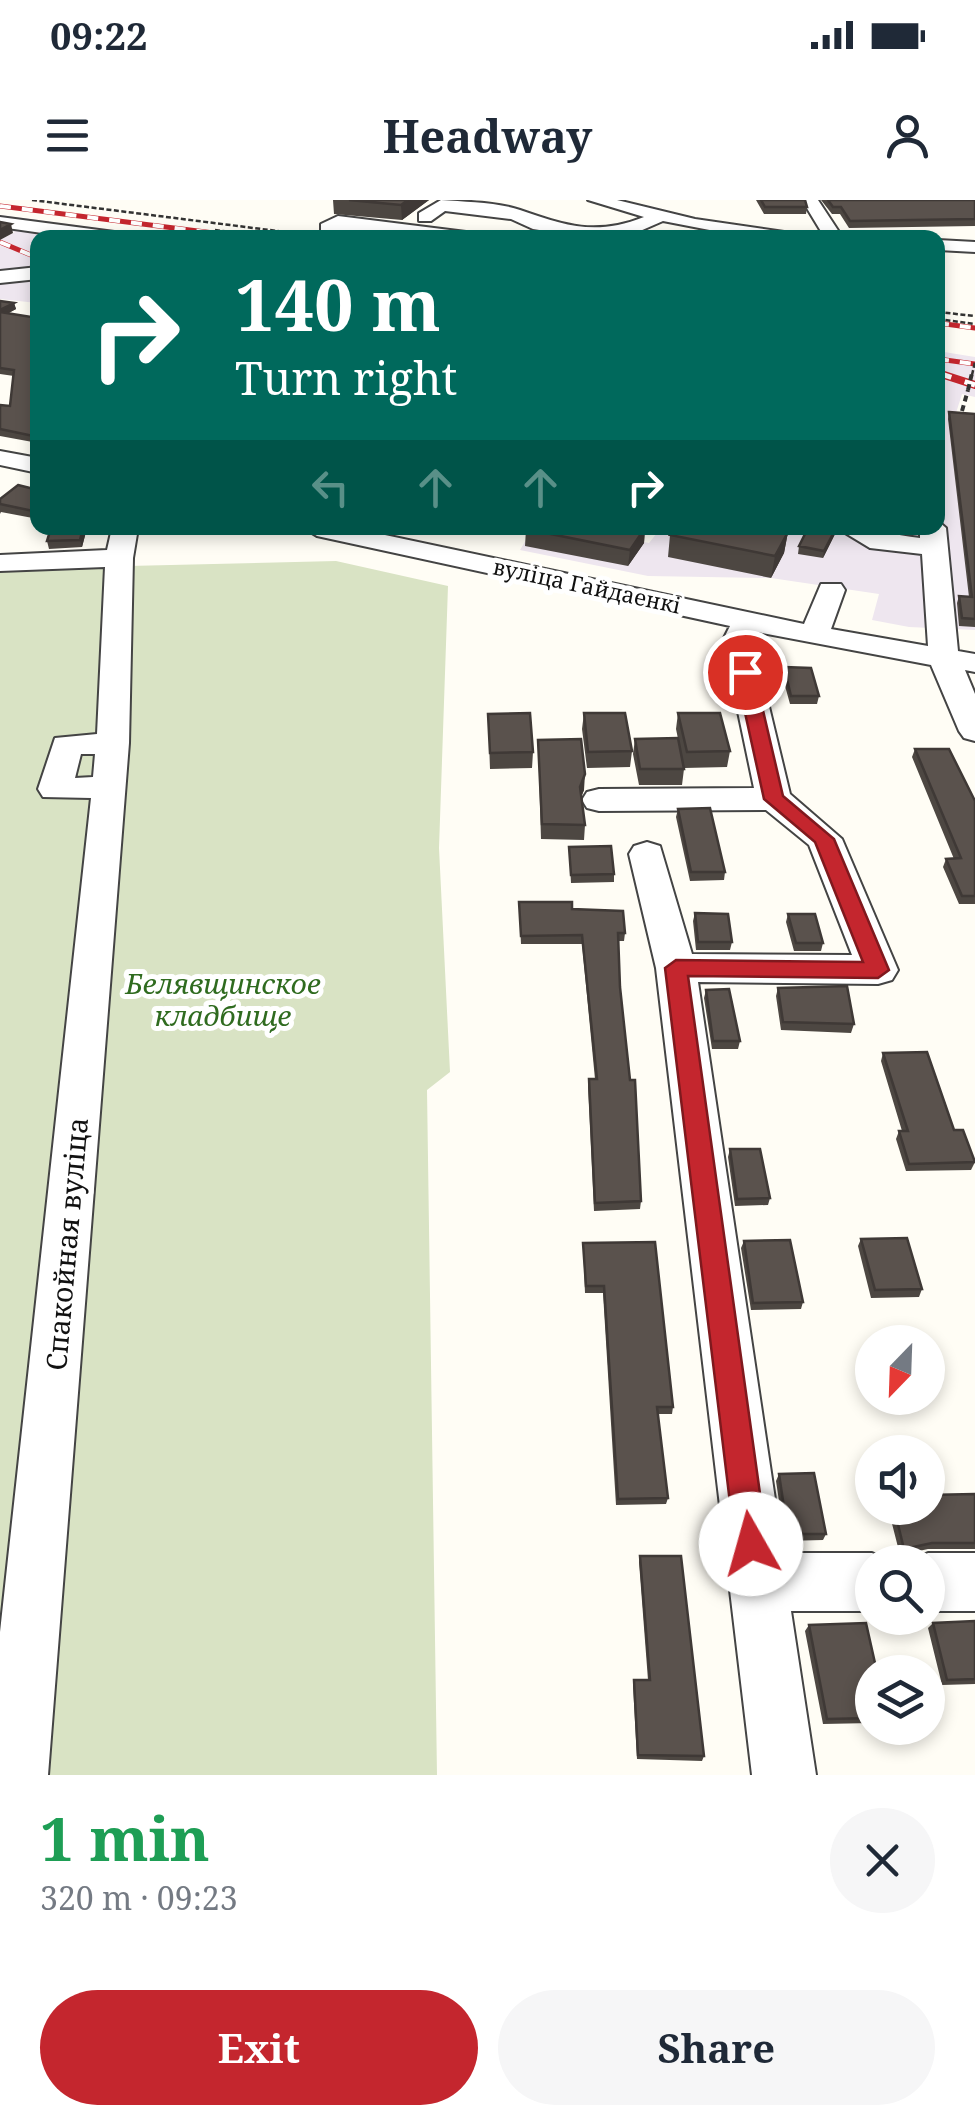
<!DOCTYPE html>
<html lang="en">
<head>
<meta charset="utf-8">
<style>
  :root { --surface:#fff; --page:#f6f6f7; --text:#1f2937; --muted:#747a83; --accent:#c4262e }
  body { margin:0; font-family:"Noto Serif",serif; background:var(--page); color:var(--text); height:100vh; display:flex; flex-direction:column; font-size:38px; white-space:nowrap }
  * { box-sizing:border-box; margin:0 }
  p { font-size:32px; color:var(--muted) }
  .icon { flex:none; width:55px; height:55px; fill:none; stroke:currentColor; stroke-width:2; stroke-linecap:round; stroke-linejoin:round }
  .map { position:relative; height:1575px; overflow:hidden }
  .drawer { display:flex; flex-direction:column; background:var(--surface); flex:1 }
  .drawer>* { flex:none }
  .guide { position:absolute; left:30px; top:30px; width:915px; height:305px; border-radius:20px; box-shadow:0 5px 15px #0003; background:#00695c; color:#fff; overflow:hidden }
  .needle { width:65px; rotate:203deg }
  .fabs { position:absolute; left:855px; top:1125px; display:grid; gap:20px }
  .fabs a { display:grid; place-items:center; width:90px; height:90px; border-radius:50%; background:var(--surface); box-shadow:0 5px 15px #0003; font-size:50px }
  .pin { position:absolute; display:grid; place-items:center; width:85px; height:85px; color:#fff; margin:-42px; border:5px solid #fff; border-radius:50%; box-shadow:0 2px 10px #0007 }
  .me { position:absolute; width:110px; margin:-55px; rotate:353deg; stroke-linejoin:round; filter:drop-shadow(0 0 8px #0008) }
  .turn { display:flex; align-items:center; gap:35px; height:210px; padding:0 40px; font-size:45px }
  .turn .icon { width:130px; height:130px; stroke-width:2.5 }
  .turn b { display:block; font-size:70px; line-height:85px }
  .lanes { display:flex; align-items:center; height:95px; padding:0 40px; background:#0003; justify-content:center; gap:50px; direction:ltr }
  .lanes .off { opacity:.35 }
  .round { display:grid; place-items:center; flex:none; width:105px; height:105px; border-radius:52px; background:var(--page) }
  .headline { display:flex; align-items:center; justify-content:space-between; height:170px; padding:0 40px }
  h1 { font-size:60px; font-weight:700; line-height:75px; color:#1e9e55 }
  .cta { display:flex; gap:20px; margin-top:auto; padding:20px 40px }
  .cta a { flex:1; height:115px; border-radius:60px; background:var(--accent); color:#fff; font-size:40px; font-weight:700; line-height:115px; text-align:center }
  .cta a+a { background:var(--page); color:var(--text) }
  .status { display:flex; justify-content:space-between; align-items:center; height:70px; padding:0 50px; background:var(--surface); direction:ltr }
  .status svg { height:28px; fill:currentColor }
  header { display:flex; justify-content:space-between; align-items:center; height:130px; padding:0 40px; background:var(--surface); font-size:45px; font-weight:700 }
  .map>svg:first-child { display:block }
</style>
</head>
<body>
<div class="status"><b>09:22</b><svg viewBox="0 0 49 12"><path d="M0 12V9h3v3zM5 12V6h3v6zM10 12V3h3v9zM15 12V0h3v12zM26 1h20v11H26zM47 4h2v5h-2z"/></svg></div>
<header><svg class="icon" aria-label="menu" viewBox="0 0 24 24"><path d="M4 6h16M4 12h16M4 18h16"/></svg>Headway<svg class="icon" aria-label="person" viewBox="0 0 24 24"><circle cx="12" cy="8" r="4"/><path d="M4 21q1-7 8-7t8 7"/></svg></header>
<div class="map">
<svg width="975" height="1575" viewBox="0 0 975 1575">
  <rect width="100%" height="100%" fill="#fffdf5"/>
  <!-- industrial -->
  <path fill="#eee6ef" d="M0,15L159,36L38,38L37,103L0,99V40L15,32L0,29Z
    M938,151L975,157V197L962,194L956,213L975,216V430L909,427L872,420L879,394L771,378L648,376L520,350L533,328H572L649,343L661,328H938Z"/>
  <!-- cemetery -->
  <path fill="#d9e3c4" d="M336,361L448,386L439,648L450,872L427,890L437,1575H0V369Z"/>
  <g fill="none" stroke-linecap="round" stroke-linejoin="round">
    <defs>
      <path id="minor" d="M441,0C465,2 497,2 520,10C566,26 596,36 644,17L588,0H617L695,19L791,33L800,38H751L663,21L624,38H590L533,29L511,19L445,11L431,21H419V13Z
        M802,0H818L843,38H825Z
        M338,16L474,33L483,38H358L321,32V24Z
        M0,17L122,33L131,38H77L0,27Z
        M938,40L975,42V52L938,50Z
        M38,67V79L0,83V71Z
        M0,251L38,258V273L0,265Z
        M938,321L946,328L958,451L975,454V472L965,470L975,494V541L964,538L959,531L931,465L757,432L753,440L790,594L842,639L898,770L892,780L878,784L698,782L783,1353H872L893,1362H872V1411H791L816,1575H752L656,768L629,654L634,646L647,642L660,646L692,754L852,755L809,645L766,610L599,611L587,608L582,600L587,592L599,589L754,588L723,440L730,426L317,336L304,328H352L804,424L821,384H841L845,390L831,429L928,446L922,354L870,348L837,328C866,326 891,335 920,338V328H938Z
        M112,328H138L133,358L129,543L48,1575H0V1432L91,598L43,597L38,589L55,538L97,534L105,367L0,371V355L107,350ZM81,554H95L93,577L75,578Z
        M928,1353H975V1411H928V1362H907Z"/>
    </defs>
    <!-- minor casing -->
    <use href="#minor" stroke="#444" stroke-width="4"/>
    <!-- path-far1 -->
    <path stroke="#333" stroke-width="2.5" stroke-dasharray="5 2.5" stroke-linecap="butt" d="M32,0L309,35
      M215,30L278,38
      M938,112L975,116
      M938,119L975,124"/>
    <!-- path -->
    <path stroke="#333" stroke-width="4" stroke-dasharray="6 4" stroke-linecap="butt" d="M962,211L968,190"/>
    <!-- minor -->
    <use href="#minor" fill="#fff" fill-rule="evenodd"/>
    <defs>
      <path id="rail-far1" d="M0,6L253,38
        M0,42L38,58
        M938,123L975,128
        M938,159L975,164
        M938,173L945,175"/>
      <path id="rail" d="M938,173L975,185"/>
    </defs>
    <!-- rail-far1 casing -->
    <use href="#rail-far1" stroke="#c4262e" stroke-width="5"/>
    <!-- rail casing -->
    <use href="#rail" stroke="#c4262e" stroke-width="8"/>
    <!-- rail-far1 -->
    <use href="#rail-far1" stroke="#fff" stroke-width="4" stroke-dasharray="11" stroke-linecap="butt"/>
    <!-- rail -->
    <use href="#rail" stroke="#fff" stroke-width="5" stroke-dasharray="14" stroke-linecap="butt"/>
    <!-- path-bridge-far1 -->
    <path stroke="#333" stroke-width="2.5" stroke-dasharray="5 2.5" stroke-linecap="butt" d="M972,175L975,162"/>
    <!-- path-bridge -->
    <path stroke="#333" stroke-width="4" stroke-dasharray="6 4" stroke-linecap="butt" d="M968,190L972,173"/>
  </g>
  <!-- wall -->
  <path fill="#4d4742" d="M333,0H429L402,20L334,14Z
    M756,0H805L807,7L806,14H764Z
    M821,0H975V26L849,28L840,14H832Z
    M0,101L14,103L16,109L8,113L38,118V243L0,236V205L10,206L14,176L0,174Z
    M949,212L975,214V427L959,426L957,403L959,396L969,397L948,219Z
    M38,290V319L1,312L0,314V299Z
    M51,328H101L100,331L87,328L82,347L49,349L47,341Z
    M645,328L644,343L628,366L525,346L526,329Z
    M788,332L784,353L771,378L668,357L670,335Z
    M836,332L823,358L798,354L799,346Z
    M784,467L819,496L817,504H790L782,475Z
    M584,513L632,551L630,567L587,568L582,529Z
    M678,513L730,551L727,567L684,568L676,529Z
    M488,514L533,552L532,568L490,569Z
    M635,539L684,569L682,585H639L633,554Z
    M538,540L584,590L581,597L585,625L584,640L541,639Z
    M915,549L975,601V704H959L943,667L946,659H954L912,557Z
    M678,609L725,672L724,680L690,681L676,617Z
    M569,647L614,674V682L571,683Z
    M519,702L572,709L625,733L624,741H618L620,787L641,1001L640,1009L594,1011L588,887L589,879H595L582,744H521Z
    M695,713L732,742L730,750H696L693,721Z
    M788,714L823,743L821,751H794L786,722Z
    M778,788L854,824L851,833L781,830L776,796Z
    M706,790L740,841L738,849H712L704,798Z
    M883,853L954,930L975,962L971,970L906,971L896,939L899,931H902L881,861Z
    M730,949L770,998L768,1005L735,1006L728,957Z
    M861,1039L922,1089L919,1097L871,1098L858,1046Z
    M744,1041L803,1102L801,1109L751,1110L741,1048Z
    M583,1043L673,1207L672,1214H658L668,1298L666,1304L616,1305L603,1093H585Z
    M779,1274L826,1334L823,1340L785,1341L776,1281Z
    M975,1294V1349H928L900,1355L888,1308H928Z
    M640,1356L704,1556L702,1561L637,1559L633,1485L634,1480H648L639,1362Z
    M975,1421V1484L942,1485L928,1428L933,1423Z
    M809,1425L872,1472V1523L823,1524L805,1431Z"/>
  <!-- shaded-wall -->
  <path fill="#3f3936" d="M408,0H429L402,20L401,5Z
    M11,24L13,33L0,40V30Z
    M14,103L16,109L0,118V110Z
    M83,328H87L82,347L80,340Z
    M645,328L644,343L628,366L630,350Z
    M836,328V332L823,358L824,351Z
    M788,332L784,353L771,378L775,356Z
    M585,574L584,590L579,602L580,587Z"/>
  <!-- building -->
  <path fill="#5a524d" stroke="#3f3936" stroke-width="2.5" d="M349,0H408L401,5Z
    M761,0H805L807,7H765Z
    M828,0H975V19L850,21L841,7H833Z
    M0,22L11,24L0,30Z
    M234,35L256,38H229Z
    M0,101L14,103L0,110Z
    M0,112L38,118V237L0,229V205L10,206L14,170L0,168Z
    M949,212L975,214V419L962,418L959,396L972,397Z
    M18,285L38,290V312L0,304V299Z
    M51,328H83L80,340L47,341Z
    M527,328H645L630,350L526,329Z
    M675,328H766L788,332L775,356L670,335Z
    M808,328H836L824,351L799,346Z
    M784,467L811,468L819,496H791Z
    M530,513L533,552L490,553L488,514Z
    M584,513H625L632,551L588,552Z
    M678,513H720L730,551L687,552Z
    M678,538L684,569H640L635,539Z
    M581,539L585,574L580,587L585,625L542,624L538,540Z
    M915,549H949L975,601V696H962L946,659L961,658Z
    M710,608L725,672H691L678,609Z
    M611,646L614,674L571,675L569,647Z
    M519,702H572V709L623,711L625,733H618L620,787L630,880H635L641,1001L595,1003L589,879H597L582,735L521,736Z
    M695,713L728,714L732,742H698Z
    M788,714H815L823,743H796Z
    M847,786L854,824L783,822L778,788Z
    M729,789L740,841H713L706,790Z
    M927,852L954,930H963L975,962L909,964L899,931H908L883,853Z
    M730,949H760L770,998L737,999Z
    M907,1038L922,1089L875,1090L861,1039Z
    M790,1040L803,1102L753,1103L744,1041Z
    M655,1042L673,1207H657L668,1298L618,1299L604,1086H586L583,1043Z
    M814,1273L826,1334H788L779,1274Z
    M975,1294V1343H932L904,1349L894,1308H928V1295Z
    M640,1356H681L704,1556L638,1555L634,1480H650Z
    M975,1421V1479L947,1480L933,1423Z
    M866,1423L877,1472H872V1518L827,1519L809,1425Z"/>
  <!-- route -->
  <path fill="#c4262e" stroke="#7f191e" stroke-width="2.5" d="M745,467L754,472L783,596L834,639L889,770L878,778L688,776L767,1344L762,1355L751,1360L739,1355L735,1344L665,768L676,760L863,762L815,642L764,599L736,472Z"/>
  <g text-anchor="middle" stroke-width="10" stroke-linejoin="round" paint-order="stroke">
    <!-- far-street labels -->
    <g font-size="22" fill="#111" stroke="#fff">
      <text transform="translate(587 386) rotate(12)" y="8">вуліца Гайдаенкі</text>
    </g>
    <!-- park labels -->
    <g font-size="28" font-style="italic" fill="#2f6b1f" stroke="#fff">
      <text x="223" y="794">Белявщинское<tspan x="223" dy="32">кладбище</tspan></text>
    </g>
    <!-- street labels -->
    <g font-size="28" fill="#111" stroke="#fff">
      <text transform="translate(67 1044) rotate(-85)" y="10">Спакойная вуліца</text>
    </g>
  </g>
</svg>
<div class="fabs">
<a><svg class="needle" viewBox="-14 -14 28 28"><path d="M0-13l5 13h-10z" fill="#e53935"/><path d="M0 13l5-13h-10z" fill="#747a83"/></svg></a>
<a><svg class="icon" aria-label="sound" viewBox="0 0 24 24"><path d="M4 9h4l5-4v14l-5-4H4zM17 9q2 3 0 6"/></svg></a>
<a><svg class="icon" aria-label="search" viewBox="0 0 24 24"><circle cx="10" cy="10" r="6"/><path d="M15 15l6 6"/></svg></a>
<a><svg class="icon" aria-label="layers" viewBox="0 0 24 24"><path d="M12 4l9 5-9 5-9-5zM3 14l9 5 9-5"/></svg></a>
</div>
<div class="pin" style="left:745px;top:472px;background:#d93025"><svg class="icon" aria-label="arrive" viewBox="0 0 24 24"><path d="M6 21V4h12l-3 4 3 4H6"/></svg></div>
<svg class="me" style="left:751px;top:1344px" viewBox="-20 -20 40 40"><circle r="19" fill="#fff"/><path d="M0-13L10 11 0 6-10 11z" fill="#c4262e"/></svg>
<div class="guide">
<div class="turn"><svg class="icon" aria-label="right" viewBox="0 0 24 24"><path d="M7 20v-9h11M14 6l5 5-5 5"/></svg><div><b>140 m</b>Turn right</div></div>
<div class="lanes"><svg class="icon off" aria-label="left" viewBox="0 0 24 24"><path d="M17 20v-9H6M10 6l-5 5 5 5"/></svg><svg class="icon off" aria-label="ahead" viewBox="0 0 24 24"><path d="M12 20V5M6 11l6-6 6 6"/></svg><svg class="icon off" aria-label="ahead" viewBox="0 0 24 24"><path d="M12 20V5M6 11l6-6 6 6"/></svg><svg class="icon" aria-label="right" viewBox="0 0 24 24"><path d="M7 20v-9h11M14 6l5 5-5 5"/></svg></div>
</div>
</div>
<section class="drawer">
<div class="headline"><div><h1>1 min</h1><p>320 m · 09:23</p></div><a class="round"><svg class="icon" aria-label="close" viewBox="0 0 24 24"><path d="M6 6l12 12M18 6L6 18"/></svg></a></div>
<div class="cta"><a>Exit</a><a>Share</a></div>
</section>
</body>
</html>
